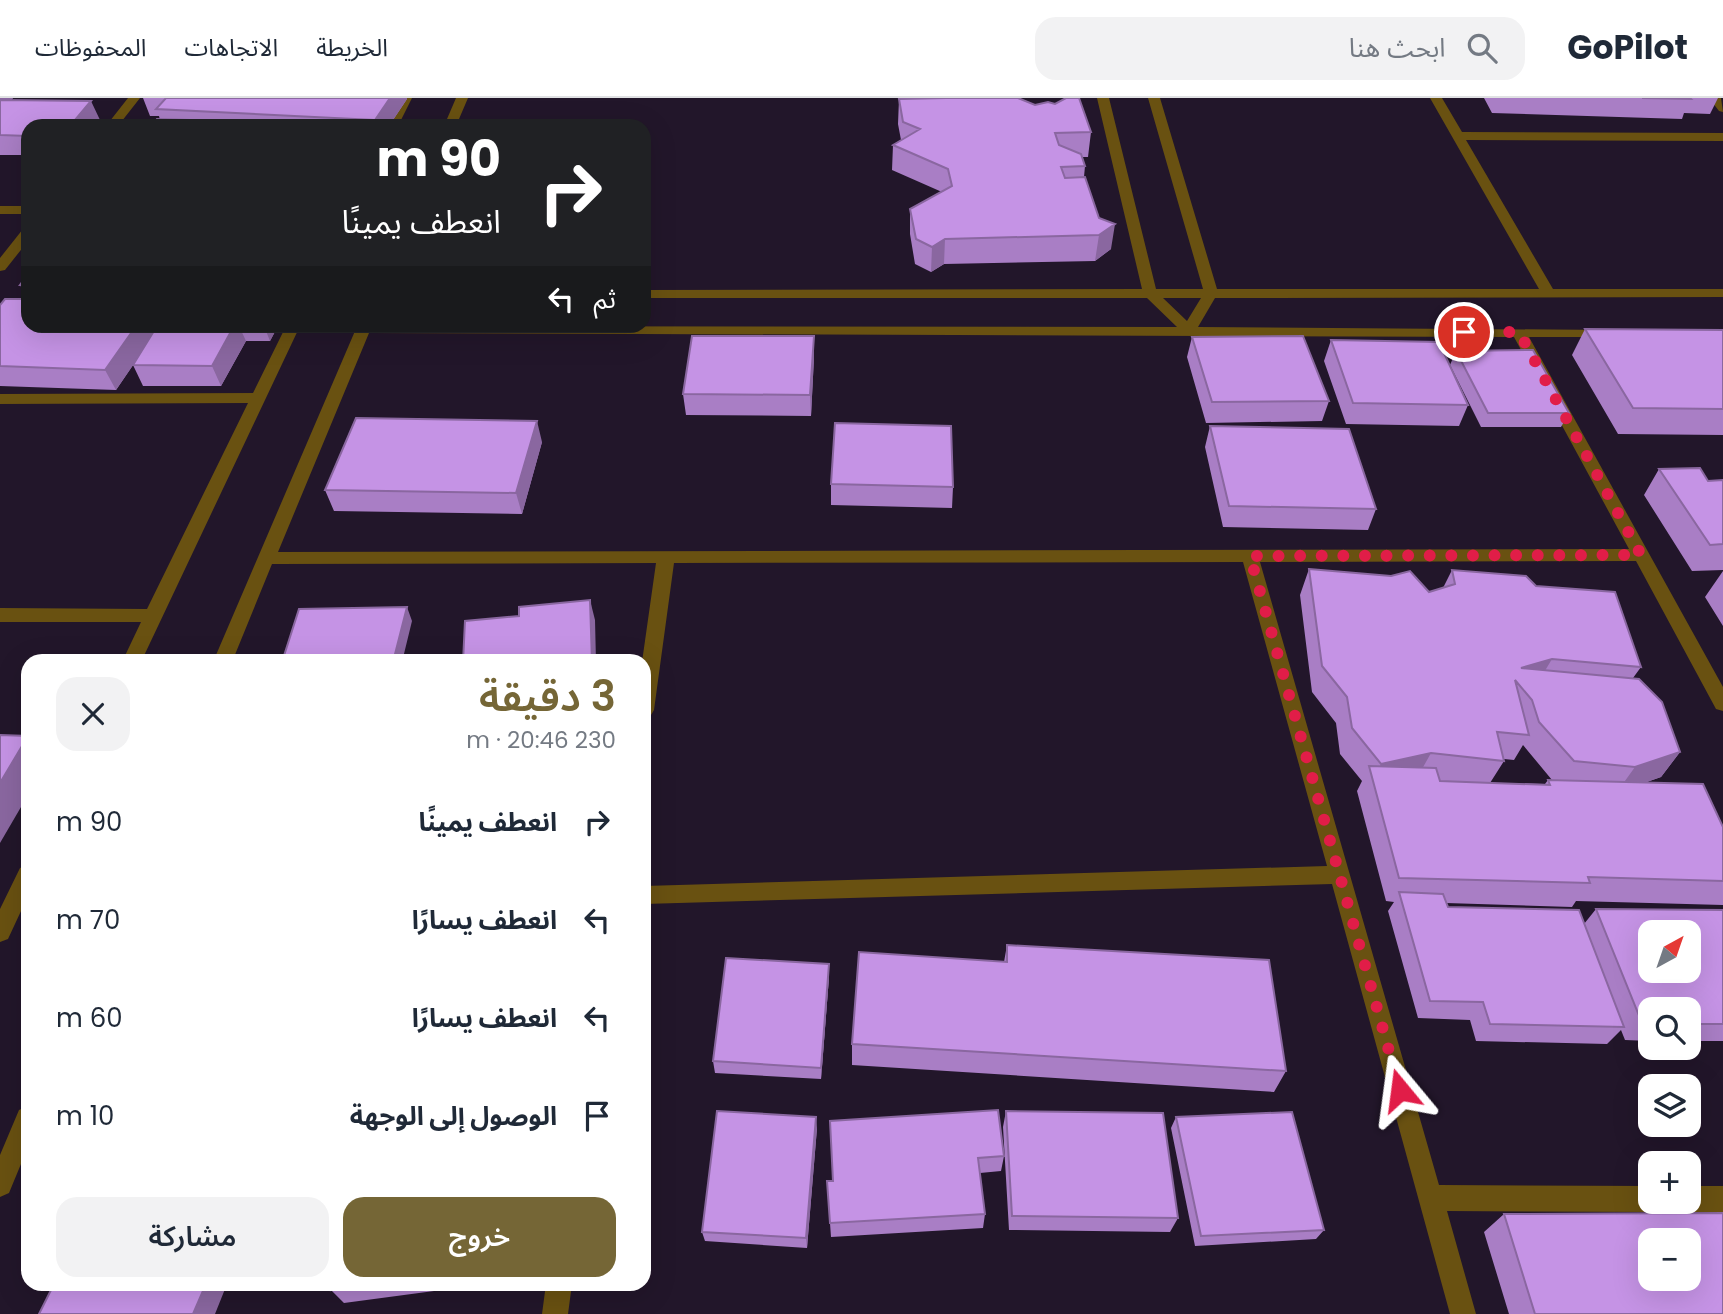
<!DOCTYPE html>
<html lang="ar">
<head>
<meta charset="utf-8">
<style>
  :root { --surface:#fff; --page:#f2f2f3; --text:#1f2937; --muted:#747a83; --line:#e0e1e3; --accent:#756636 }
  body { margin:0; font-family:Poppins,"Noto Sans Arabic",sans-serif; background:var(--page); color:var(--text); direction:rtl; height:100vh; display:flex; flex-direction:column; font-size:26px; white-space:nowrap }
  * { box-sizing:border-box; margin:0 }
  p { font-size:23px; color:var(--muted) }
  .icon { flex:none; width:38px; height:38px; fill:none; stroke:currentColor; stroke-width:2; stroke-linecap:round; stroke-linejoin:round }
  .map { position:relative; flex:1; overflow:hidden; direction:ltr }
  .drawer { position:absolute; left:21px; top:556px; width:630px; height:637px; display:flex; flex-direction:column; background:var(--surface); border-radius:21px; box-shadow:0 7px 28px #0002; direction:rtl }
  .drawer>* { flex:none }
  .guide { position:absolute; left:21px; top:21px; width:630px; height:214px; border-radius:21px; box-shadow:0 7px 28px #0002; direction:rtl; background:#202124; color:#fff; overflow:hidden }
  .needle { width:46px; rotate:40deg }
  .fabs { position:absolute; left:1638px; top:822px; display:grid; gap:14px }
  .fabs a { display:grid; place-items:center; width:63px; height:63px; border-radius:14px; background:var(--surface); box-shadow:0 7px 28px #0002; font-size:35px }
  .pin { position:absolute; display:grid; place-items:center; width:60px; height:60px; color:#fff; margin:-30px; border:4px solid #fff; border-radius:50%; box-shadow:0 2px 7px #0007 }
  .me { position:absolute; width:77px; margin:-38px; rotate:344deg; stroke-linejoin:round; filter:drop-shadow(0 0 5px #0008) }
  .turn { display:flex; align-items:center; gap:24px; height:147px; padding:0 35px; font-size:32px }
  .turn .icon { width:91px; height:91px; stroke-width:2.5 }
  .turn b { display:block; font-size:49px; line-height:60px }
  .then { display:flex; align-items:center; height:66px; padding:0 35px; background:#0003; gap:14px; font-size:26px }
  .round { display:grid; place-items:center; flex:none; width:74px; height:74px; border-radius:21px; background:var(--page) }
  .summary { display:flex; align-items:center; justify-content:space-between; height:119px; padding:0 35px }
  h1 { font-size:42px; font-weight:600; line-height:52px; color:var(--accent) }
  .cta { display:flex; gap:14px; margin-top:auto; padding:14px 35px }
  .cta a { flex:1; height:80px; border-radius:21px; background:var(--accent); color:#fff; font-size:28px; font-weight:600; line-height:80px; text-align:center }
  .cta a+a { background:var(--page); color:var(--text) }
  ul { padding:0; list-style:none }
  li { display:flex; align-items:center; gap:21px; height:98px; padding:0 35px }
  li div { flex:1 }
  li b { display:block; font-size:26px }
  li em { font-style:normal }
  header { display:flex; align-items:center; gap:42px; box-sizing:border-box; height:98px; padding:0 35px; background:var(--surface); border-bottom:2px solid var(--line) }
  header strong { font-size:33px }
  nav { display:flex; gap:38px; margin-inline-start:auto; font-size:24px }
  .search { width:490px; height:63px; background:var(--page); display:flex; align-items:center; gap:18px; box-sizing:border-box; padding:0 24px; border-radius:21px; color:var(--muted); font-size:26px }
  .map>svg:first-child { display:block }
</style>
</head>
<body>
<header>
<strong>GoPilot</strong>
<div class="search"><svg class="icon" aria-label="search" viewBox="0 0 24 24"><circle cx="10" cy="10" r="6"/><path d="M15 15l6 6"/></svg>ابحث هنا</div>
<nav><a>الخريطة</a><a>الاتجاهات</a><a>المحفوظات</a></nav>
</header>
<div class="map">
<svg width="1723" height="1216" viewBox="0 0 1723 1216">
  <rect width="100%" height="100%" fill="#22162a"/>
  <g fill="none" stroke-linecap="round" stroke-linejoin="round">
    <!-- minor -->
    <path fill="#695111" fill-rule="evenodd" d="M128,0H140L118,28H106Z
      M400,0H412L398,28H386Z
      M456,0H468L456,28H444Z
      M1097,0H1109L1156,191H1203L1148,0H1160L1217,191H1539L1430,0H1442L1462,34L1723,35V43L1466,42L1553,191H1723V199L1215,200L1198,229L1612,232L1614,235L1607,239H1529L1723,589V613L1716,611L1636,463L1260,464L1439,1087L1650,1088V1104H1661L1659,1110L1650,1114L1447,1113L1476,1216H1450L1332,786L644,806V788L1327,768L1243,464L674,465L654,612L651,617L644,619V564H642L656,465L272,466L232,564H213L355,233L347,231L345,228L1177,229L1147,200H644V192L1142,191ZM1163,200H1201L1187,223ZM369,235L1514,239L1629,451L278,454Z
      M1709,0H1721L1723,14L1719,13Z
      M0,108H28V116H0Z
      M28,130V143L5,172L0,173V160L23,131Z
      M286,228H300L141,564H122L141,524H0V510L147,511L248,305L0,306V296L253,295Z
      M28,767V798L8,841L0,844V811L20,770Z
      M28,1008V1049L9,1095L0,1099V1057L19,1012Z
      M1689,1088H1723V1114H1689L1680,1110L1678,1104H1689Z
      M546,1186H572L568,1216H542Z"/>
  </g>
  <!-- wall -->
  <path fill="#a97ec5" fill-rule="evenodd" d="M0,0H13L11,2L100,22L28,28V57H0Z
    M143,0H407V1L389,28L160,22L159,18H150Z
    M1484,0H1718L1710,16L1684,15L1682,21L1492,15Z
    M899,1L1091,34L1088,59H1082L1085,68L1084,79L1111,151L1095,163L944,166L931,174L915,166L910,136V111L942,94L892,72L893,47L901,42L898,26Z
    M28,176V228H278L270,243H246L221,288H143L133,267L116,292L0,288V207L28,201L20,187Z
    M1585,231L1723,232V337L1618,336L1572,257Z
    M1192,239L1329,303L1322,323L1206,325L1187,259Z
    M1331,242L1468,307L1459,328L1346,326L1324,263Z
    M1456,253L1569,315L1561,329H1481L1450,267Z
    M814,259L811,318L686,317L683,296Z
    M1210,328L1376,411L1368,432L1223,429L1205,349Z
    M542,344L522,416L334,413L325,392Z
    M1659,371L1708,383L1723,382V472L1692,473L1644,397Z
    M831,386L953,389L952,410L831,407Z
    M1309,471L1429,494L1443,490L1452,472L1536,488L1641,569L1633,580L1680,654L1661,679L1644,685L1723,729V807L1576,803L1572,809L1446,805L1448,809L1584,826L1596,811L1723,812V943H1689V912H1650V943L1625,942L1621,932L1607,946L1476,943L1470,922L1418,920L1388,813L1394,804L1386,803L1357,693L1362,683L1340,656L1336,625L1312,594L1300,497ZM1523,647L1552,682H1548L1545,686L1490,685L1504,663V661L1514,662Z
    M1723,473V528L1705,499Z
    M1007,847L1286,973L1274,994L852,967V946L1004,864Z
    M829,866V879L821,981L715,975L713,963Z
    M1006,1013L1178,1120L1170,1134L1009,1132L1003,1029Z
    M1176,1019L1324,1132L1316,1141L1195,1148L1171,1030Z
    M830,1023L1004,1058L1001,1073L980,1075L985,1116L983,1130L831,1139L827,1083H833Z
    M817,1030L807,1150L705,1143L702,1134Z
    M1504,1116L1723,1216H1509L1484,1134Z
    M332,1186H435L434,1193L344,1205L331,1192Z"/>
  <!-- shaded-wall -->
  <path fill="#8a67a0" d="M0,0H13L0,15Z
    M390,0H407V1L389,28H376L375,22Z
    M91,3L100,22L95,28H70Z
    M1115,126L1111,151L1095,163L1099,137Z
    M945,141L944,166L931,174L932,149Z
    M136,228H160L116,292L105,272Z
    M234,228H239L246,243L221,288L212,268Z
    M264,228H278L270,243Z
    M814,238V259L811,318L810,297Z
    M537,323L542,344L522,416L516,395Z
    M590,502L595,522L596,564H592Z
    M407,509L412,523L402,564H393Z
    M1552,561L1537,586L1521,570Z
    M28,638V697L0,745V685Z
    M1680,654L1661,679L1617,694L1635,669Z
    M1431,655L1417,680L1373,682L1381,666Z
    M829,866V879L821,981V970Z
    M816,1019L817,1030L807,1150L806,1140Z
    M206,1186H227L215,1216H193Z
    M429,1186H435L434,1193Z"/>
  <!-- building -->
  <path fill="#c593e5" stroke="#8a67a0" stroke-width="2" fill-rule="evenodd" d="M166,0H390L375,22L156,11Z
    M946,0H1018L1035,7L1048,4L1055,6L1066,0H1079L1091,34L1055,35L1059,47L1081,56L1085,68L1061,69L1065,80L1085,79L1099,120L1115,126L1099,137L945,141L932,149L916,141L910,111L952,88L948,71L893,47L920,31L903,24L899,1Z
    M1642,0H1690L1691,1Z
    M0,2L91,3L70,28H28V38L0,37Z
    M157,21L379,28H152Z
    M28,176V187H20Z
    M5,201H28V228H136L105,272L0,268V207Z
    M157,228H234L212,268L133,267Z
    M1585,231L1723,232V311L1633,310Z
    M692,238H814L810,297L683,296Z
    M1303,238L1329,303L1212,304L1192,239Z
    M1331,242L1439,244L1468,307L1353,305Z
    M1533,252L1569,315H1488L1456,253Z
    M356,320L537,323L516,395L325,392Z
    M835,325L951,328L953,389L831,386Z
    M1210,328L1349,331L1376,411L1229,408Z
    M1700,370L1708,383L1723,382V446L1710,447L1659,371Z
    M1309,471L1391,478L1410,473L1429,494L1455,486L1452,472L1526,478L1536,488L1615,494L1641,569L1552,561L1521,570L1639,581L1662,604L1680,654L1635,669L1574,663L1539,624L1532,602L1515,582L1529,637L1497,634L1504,663L1431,655L1381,666L1352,630L1347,599L1322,568Z
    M590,502L592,564H463L465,523L519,518V509Z
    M407,509L393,564H282L299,511Z
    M0,637L28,638L0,685Z
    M1369,668L1436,670L1440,683L1550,687L1548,682L1703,686L1723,729V783L1588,779L1590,785L1399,780Z
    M1399,794L1443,796L1448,809L1579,812L1624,929L1490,926L1483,904L1430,903Z
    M1596,811L1723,812V926H1689V912H1650V925H1642ZM1650,835H1689V873H1650Z
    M1007,847L1269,862L1286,973L852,946L859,854L1007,864Z
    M726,860L829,866L821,970L713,963Z
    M998,1012L1004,1058L978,1060L985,1116L830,1125L827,1083H833L830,1023Z
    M717,1013L816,1019L806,1140L702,1134Z
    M1006,1013L1163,1015L1178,1120L1012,1118Z
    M1292,1014L1324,1132L1201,1138L1176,1019Z
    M1723,1115V1216H1535L1504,1116ZM1650,1143H1689V1181H1650Z
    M54,1186H206L193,1216H39Z
    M332,1186H373L331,1192Z"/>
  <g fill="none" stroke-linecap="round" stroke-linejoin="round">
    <!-- route -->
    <path stroke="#e11d48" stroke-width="12" stroke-dasharray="0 21.6" d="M1400,992L1250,458L1641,457L1519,234H1464"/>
  </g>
</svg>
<div class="fabs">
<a><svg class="needle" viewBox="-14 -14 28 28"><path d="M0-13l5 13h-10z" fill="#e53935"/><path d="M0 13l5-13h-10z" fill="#747a83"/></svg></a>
<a><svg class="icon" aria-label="search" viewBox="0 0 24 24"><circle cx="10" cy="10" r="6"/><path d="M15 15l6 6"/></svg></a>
<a><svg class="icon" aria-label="layers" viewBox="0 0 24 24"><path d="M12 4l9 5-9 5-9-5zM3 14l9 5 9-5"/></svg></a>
<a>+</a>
<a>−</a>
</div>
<div class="pin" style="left:1464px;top:234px;background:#d93025"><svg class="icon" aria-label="arrive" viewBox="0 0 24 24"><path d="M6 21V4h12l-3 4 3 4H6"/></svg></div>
<svg class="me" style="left:1400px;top:992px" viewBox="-20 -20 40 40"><path d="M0-17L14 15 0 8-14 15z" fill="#e11d48" stroke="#fff" stroke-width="4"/></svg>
<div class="guide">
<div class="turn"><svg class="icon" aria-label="right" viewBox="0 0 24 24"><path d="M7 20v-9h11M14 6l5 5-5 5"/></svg><div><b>90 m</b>انعطف يمينًا</div></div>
<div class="then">ثم<svg class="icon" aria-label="left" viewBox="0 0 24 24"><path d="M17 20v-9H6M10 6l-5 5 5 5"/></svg></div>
</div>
<section class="drawer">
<div class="summary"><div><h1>3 دقيقة</h1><p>230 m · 20:46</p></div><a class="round"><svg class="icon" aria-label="close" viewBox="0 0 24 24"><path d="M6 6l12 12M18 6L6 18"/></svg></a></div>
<ul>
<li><svg class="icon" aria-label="right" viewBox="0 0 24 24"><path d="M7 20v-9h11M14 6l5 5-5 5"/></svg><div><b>انعطف يمينًا</b></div><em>90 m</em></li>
<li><svg class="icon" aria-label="left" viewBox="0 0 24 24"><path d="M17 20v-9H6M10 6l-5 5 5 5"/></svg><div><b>انعطف يسارًا</b></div><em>70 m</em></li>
<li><svg class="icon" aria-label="left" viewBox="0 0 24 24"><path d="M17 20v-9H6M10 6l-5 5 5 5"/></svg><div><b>انعطف يسارًا</b></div><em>60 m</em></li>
<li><svg class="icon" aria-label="arrive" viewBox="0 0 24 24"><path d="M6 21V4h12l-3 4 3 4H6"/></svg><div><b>الوصول إلى الوجهة</b></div><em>10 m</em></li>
</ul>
<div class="cta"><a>خروج</a><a>مشاركة</a></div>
</section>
</div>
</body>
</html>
